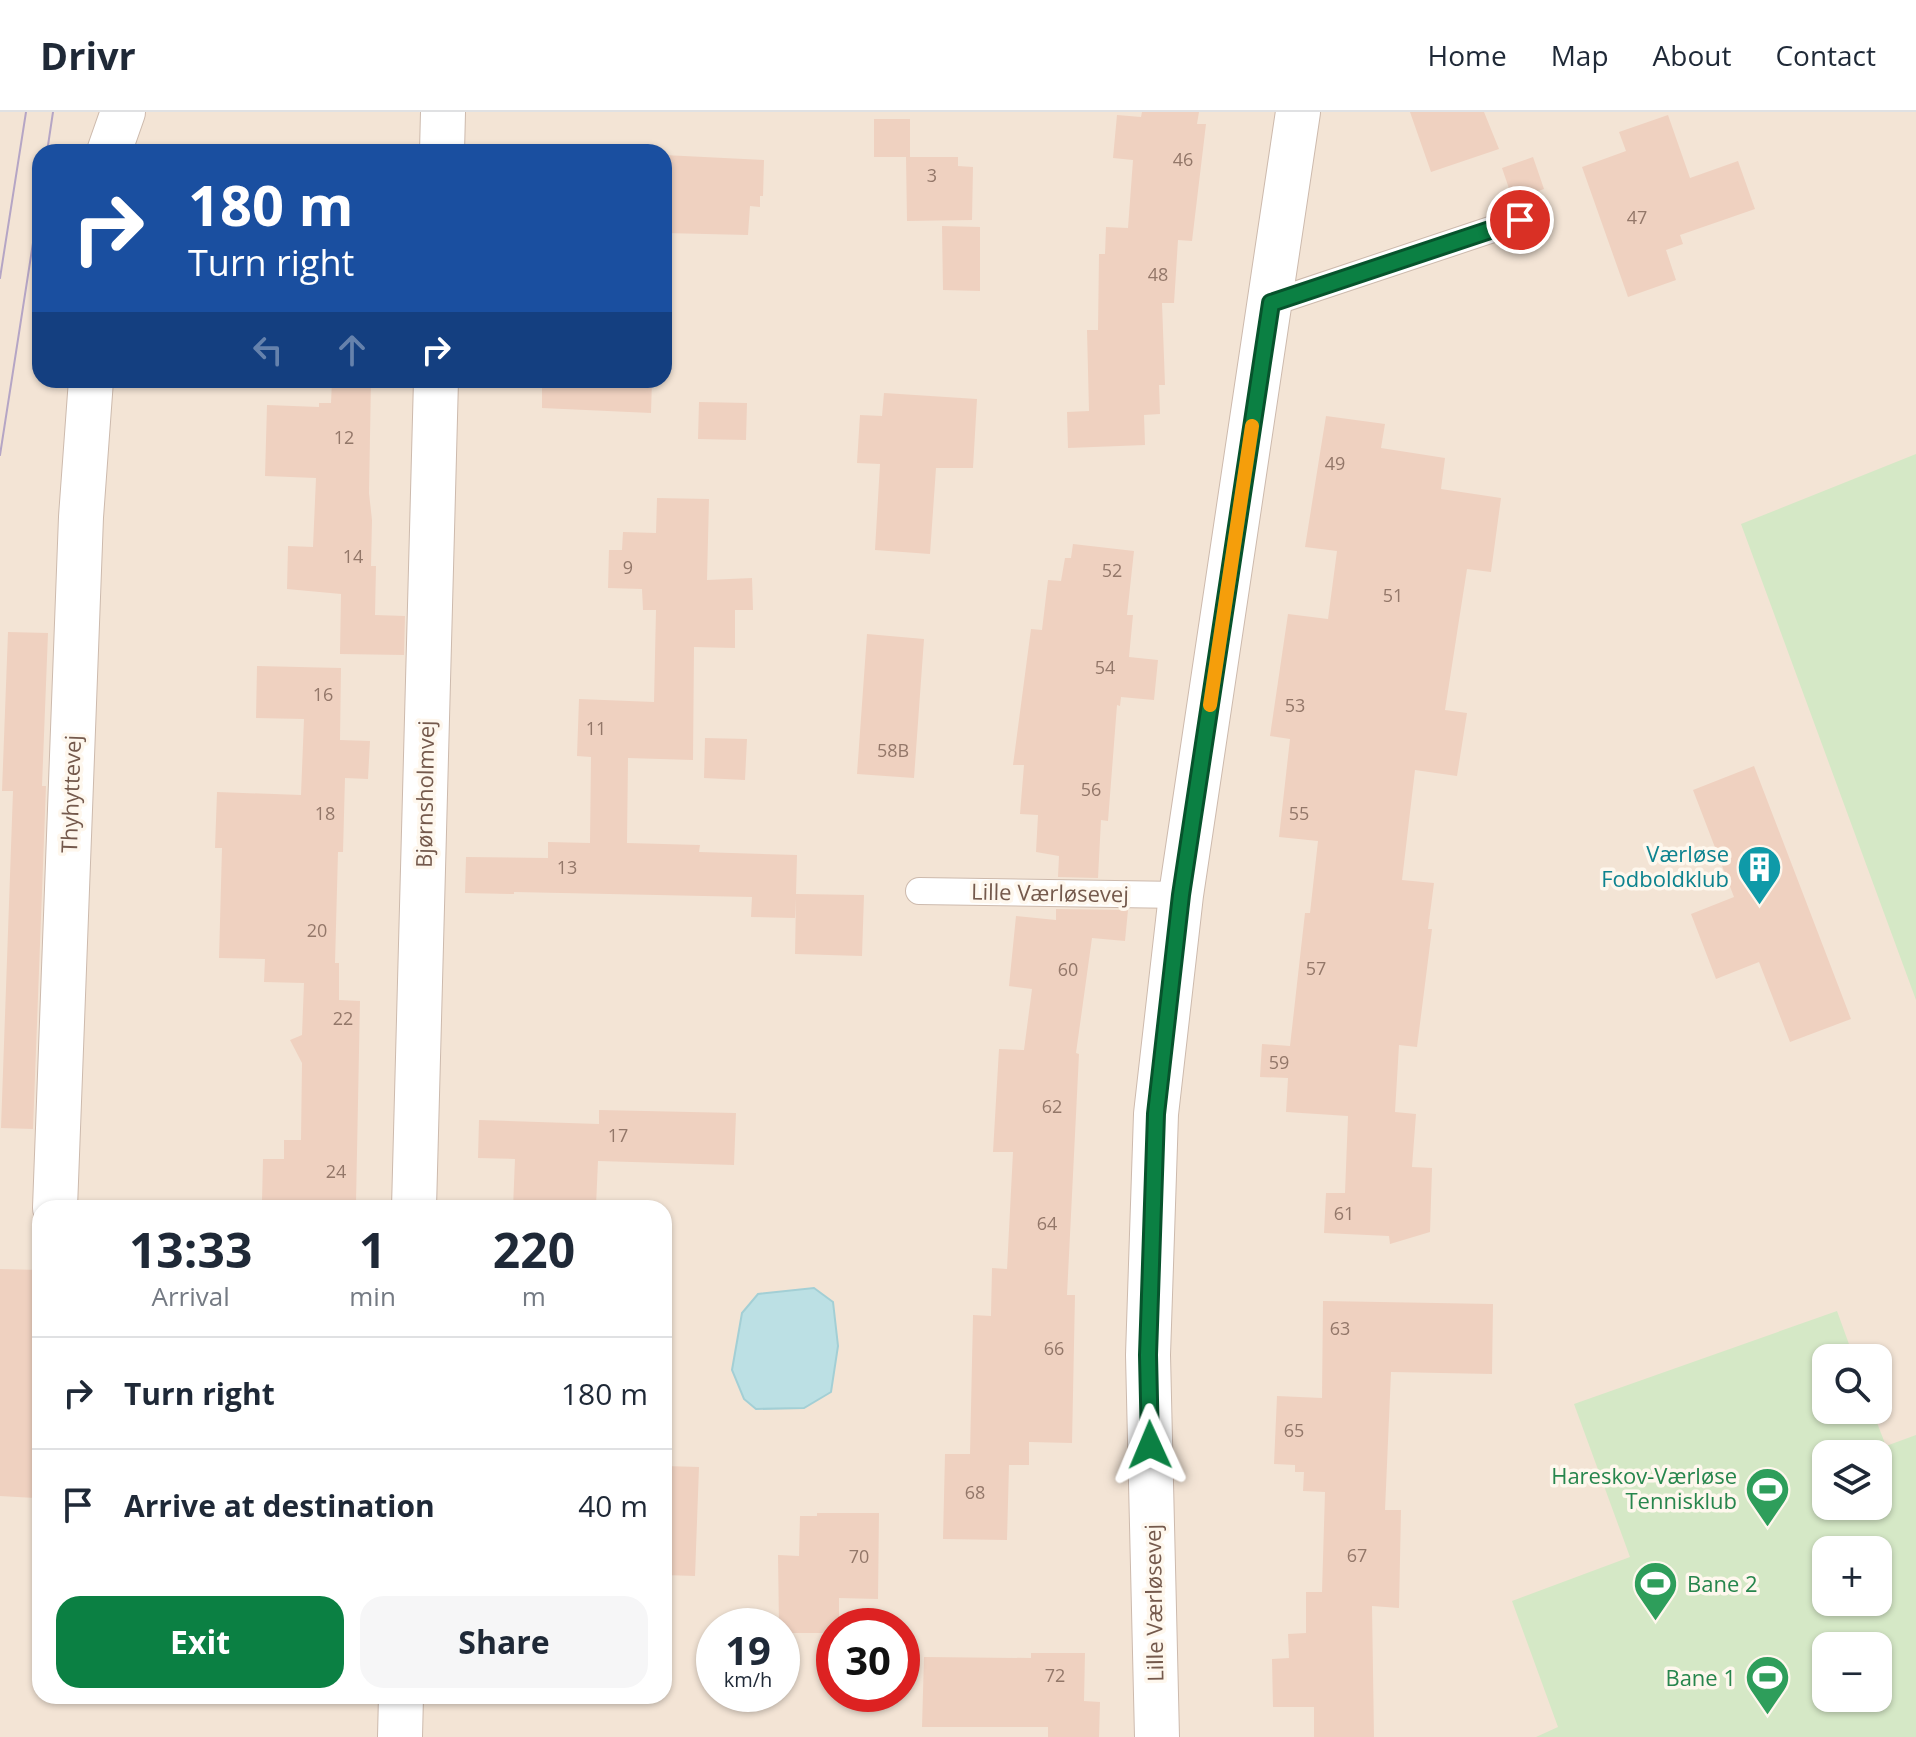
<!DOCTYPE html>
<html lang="en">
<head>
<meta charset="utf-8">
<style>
  :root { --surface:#fff; --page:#f6f6f7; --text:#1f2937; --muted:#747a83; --line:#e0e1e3; --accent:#0b8043 }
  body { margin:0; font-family:"Open Sans",sans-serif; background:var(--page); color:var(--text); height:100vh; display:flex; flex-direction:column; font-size:30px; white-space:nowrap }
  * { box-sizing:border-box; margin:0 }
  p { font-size:26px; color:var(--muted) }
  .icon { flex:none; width:44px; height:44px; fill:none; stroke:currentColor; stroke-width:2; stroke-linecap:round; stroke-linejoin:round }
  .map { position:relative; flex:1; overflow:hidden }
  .panel { position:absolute; left:32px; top:1088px; width:640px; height:504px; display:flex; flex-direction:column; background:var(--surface); border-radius:24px; box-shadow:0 2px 6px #0004 }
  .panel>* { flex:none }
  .banner { position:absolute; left:32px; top:32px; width:640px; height:244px; border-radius:24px; box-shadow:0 2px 6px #0004; background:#1a4fa0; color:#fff; overflow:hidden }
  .fabs { position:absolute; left:1812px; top:1232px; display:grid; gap:16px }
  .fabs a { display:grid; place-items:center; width:80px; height:80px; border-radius:16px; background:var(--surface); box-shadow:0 2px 6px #0004; font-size:40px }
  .speed { position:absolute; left:696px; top:1496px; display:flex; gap:16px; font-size:40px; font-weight:700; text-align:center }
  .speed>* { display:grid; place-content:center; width:104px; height:104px; border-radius:50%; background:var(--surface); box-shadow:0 2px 6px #0004; line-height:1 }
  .speed small { font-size:20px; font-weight:400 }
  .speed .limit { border:12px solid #d22; background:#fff; color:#111 }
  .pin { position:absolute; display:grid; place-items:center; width:68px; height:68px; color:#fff; margin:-34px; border:4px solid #fff; border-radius:50%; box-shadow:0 2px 8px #0007 }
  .me { position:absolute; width:88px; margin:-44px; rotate:359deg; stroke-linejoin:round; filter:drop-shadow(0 0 6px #0008) }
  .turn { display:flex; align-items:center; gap:28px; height:168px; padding:0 24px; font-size:36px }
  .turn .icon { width:104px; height:104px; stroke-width:2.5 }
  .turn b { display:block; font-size:56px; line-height:68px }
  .lanes { display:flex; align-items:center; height:76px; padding:0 24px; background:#0003; justify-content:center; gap:40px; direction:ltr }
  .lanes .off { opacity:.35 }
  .eta { display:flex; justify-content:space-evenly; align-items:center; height:136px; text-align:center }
  .eta b { font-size:48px; font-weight:700; line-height:56px }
  .action { display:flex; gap:16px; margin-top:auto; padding:16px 24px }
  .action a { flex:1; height:92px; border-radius:24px; background:var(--accent); color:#fff; font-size:32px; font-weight:700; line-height:92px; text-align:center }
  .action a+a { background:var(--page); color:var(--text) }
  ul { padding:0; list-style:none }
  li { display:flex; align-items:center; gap:24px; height:112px; padding:0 24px; border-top:2px solid var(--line) }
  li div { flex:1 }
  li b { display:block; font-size:30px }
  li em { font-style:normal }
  header { display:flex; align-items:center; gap:48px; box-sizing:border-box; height:112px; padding:0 40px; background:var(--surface); border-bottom:2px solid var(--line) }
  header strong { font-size:38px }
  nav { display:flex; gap:44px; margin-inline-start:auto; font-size:28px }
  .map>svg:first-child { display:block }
</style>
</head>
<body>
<header>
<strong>Drivr</strong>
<nav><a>Home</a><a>Map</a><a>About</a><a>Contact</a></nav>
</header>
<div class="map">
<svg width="1916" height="1625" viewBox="0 0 1916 1625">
  <rect width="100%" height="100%" fill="#fbf3e7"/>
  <!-- residential -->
  <path fill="#f3e4d5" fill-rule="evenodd" d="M0,0H1916V1625H0ZM40,40H664V268H40ZM40,1096H664V1584H40ZM1826,1246H1878V1298H1826ZM1826,1342H1878V1394H1826ZM1826,1438H1878V1490H1826ZM714,1514H782V1582H714ZM834,1514H902V1582H834ZM1826,1534H1878V1586H1826Z"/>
  <!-- green -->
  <path fill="#d5e8c6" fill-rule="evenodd" d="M1916,342V888L1741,412Z
    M1837,1199L1854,1246H1826V1298H1872L1886,1334L1916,1323V1625H1536L1558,1615L1512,1489L1630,1445L1574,1292ZM1826,1342H1878V1394H1826ZM1878,1438V1490H1826V1438ZM1826,1534H1878V1586H1826Z"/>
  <!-- water -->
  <path fill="#bce0e4" stroke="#a3cfd5" stroke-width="2" d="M814,1176L833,1190L838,1234L831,1280L804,1296L756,1297L744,1287L732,1258L742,1201L758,1182Z"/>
  <!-- building -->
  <path fill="#efd1c0" d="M1142,0H1199L1197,12H1206L1192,129L1178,128L1174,191H1162L1165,273H1159L1160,302L1144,303L1145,333L1068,336L1067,300L1089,299L1087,218H1098L1099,142H1105L1106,115L1128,116L1133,48L1113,46L1117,3L1141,5Z
    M1410,0H1484L1499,37L1431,60Z
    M1668,3L1690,66L1738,49L1755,97L1680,123L1683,132L1666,138L1676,168L1628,185L1582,55L1626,39L1619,20Z
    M874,7H910V45H874Z
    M664,43L764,48L763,84H760V95L750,94L748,123L664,121Z
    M906,45H958V54L973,55L972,108L907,109Z
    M1533,45L1544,77L1513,88L1502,56Z
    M942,114L980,115V179L943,178Z
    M332,268H371L369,381L372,408L371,454H376L375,503L405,504L404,543L340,542L341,482L287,477L288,434L313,435L316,366L265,364L267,293L319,295V291H331Z
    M542,268H652L651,301L542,296Z
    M884,281L977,287L973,356H936L930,442L875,438L880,352L857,351L860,303L882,304Z
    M699,290L747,291L746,328L698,327Z
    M1326,304L1385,312L1381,336L1445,346L1441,377L1501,386L1491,460L1467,457L1445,598L1467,601L1457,664L1415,658L1402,768L1434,771L1428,817H1432L1417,935L1399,933L1395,1000L1416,1002L1412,1055L1432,1056L1430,1120L1390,1132L1389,1124L1324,1121L1326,1081H1345L1348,1004L1286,1000L1288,966L1260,965L1262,932L1290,934L1305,801H1310L1318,729L1279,725L1290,627L1270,624L1288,502L1328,507L1337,439L1305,435Z
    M657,386L709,387L707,468L752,466L753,498H735V536L694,535L693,648L628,646L627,731L700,733L699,740L797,743L796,782L864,783L862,844L795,842L796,787L795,806L751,805L752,785L514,780V782L465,781L466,745L548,746V730L590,731L591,645L577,644L579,587L654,590L656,498H643L642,477L608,476L609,438H622L623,420L656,421Z
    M1073,432L1134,439L1127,503H1133L1129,545L1158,548L1154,588L1121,585L1120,594L1117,593L1108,709L1101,708L1098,766L1058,765L1059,744L1036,740L1038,703L1020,702L1024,653H1013L1031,517L1042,518L1048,468L1061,469L1065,446H1071Z
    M8,520L48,521L42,674H46L33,1017L1,1016L13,679H2Z
    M867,522L924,527L914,666L857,662Z
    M257,554L341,556L340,628L370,629L368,667L345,666L343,740H338L335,851H339V888L360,889L356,1091L262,1089L263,1047H284V1028H301L302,951L290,928L302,923L304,871L264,870L265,847L219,846L222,736H215L217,680L301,683L304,607L256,606Z
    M705,626L747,627L745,668L704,666Z
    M1754,654L1851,907L1790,930L1759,850L1716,867L1691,802L1734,785L1693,678Z
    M1056,797L1128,798L1125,829L1092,826L1076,941L1079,942L1067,1183H1075L1072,1331L1029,1330V1353H1009L1007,1428L943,1427L945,1342H970L973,1203L991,1204L992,1156L1007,1157L1013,1040H993L999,937L1024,938L1032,877L1009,874L1016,804L1056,808Z
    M599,998L736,1001L734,1053L598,1049L596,1094L513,1096L515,1047L478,1046L479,1008L599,1012Z
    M0,1157L40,1158L35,1386L0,1384Z
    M1323,1189L1493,1192L1492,1262L1391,1260L1385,1398H1401L1399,1496L1372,1494L1374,1625H1314V1595H1273L1272,1547L1289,1546L1288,1522L1306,1521V1480H1322L1325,1380L1303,1379L1304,1360H1295V1353L1274,1352L1277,1284L1322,1286Z
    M664,1354L699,1355L695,1464L664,1463Z
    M817,1401H879L878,1487L839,1486V1514H834V1521H782V1514H779L778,1443L799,1444L800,1404H817Z
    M1031,1541H1085L1084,1589L1100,1590L1099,1625H1048V1615H922L924,1545L1031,1546Z"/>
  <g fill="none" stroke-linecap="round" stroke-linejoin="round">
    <defs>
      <path id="service" d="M1271,191L1520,108
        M919,779L1181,783"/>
      <path id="minor" d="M109,40L123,0
        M442,40L443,0
        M55,1096L81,405L91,268
        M414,1096L436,268
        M400,1625L401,1584
        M1157,1625L1148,1243L1156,1002L1181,783L1298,0"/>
    </defs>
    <!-- service casing -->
    <use href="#service" stroke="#cdbaad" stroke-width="28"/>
    <!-- minor casing -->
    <use href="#minor" stroke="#cdbaad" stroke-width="46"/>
    <!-- service -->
    <use href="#service" stroke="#fff" stroke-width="26"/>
    <!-- minor -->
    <use href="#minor" stroke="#fff" stroke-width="44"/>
    <!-- tram -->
    <path stroke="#b5a5c5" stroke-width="2" d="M47,40L53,0
      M0,166L26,0
      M0,343L40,86"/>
  </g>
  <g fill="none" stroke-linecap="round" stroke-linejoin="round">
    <defs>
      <path id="route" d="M1150,1333L1148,1243L1156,1002L1181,783L1271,191L1520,108"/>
    </defs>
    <!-- route casing -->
    <use href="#route" stroke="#07532c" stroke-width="20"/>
    <!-- route -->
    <use href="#route" stroke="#0b8043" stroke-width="14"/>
    <!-- slow -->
    <path stroke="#f59e0b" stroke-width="14" d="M1210,593L1252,314"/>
  </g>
  <!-- icons -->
  <defs>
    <symbol id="building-pin" viewBox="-11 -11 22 30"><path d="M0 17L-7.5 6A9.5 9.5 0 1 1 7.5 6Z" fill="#0f9aa8" stroke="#fef7ed"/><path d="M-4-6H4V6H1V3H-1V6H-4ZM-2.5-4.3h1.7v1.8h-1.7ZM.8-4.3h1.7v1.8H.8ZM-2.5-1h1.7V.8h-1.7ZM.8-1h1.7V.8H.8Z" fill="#fff"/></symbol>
    <symbol id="stadium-pin" viewBox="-11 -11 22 30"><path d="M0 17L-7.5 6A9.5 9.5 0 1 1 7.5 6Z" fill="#2e9e5b" stroke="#fef7ed"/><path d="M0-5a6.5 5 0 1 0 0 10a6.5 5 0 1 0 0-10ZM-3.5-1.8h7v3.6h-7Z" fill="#fff"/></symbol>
  </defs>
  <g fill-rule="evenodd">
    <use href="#building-pin" x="1734" y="730" width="51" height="69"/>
    <use href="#stadium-pin" x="1742" y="1352" width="51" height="69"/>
    <use href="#stadium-pin" x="1630" y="1446" width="51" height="69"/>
    <use href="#stadium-pin" x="1742" y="1540" width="51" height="69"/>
  </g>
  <g text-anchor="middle" stroke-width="7" stroke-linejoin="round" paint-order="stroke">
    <!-- number labels -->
    <g font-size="18" fill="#937769">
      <text x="1183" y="54">46</text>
      <text x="932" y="70">3</text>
      <text x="1637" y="112">47</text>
      <text x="1158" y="169">48</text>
      <text x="344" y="332">12</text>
      <text x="1335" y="358">49</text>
      <text x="353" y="451">14</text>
      <text x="628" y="462">9</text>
      <text x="1112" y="465">52</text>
      <text x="1393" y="490">51</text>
      <text x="1105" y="562">54</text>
      <text x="323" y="589">16</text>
      <text x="1295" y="600">53</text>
      <text x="596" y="623">11</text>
      <text x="893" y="645">58B</text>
      <text x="1091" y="684">56</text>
      <text x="325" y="708">18</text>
      <text x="1299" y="708">55</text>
      <text x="567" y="762">13</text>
      <text x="317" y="825">20</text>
      <text x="1316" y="863">57</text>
      <text x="1068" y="864">60</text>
      <text x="343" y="913">22</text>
      <text x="1279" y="957">59</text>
      <text x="1052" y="1001">62</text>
      <text x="618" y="1030">17</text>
      <text x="336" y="1066">24</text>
      <text x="1344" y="1108">61</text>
      <text x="1047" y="1118">64</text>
      <text x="1340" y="1223">63</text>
      <text x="1054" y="1243">66</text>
      <text x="1294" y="1325">65</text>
      <text x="975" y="1387">68</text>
      <text x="1357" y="1450">67</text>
      <text x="859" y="1451">70</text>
      <text x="1055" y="1570">72</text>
    </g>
    <!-- street labels -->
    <g font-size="22" fill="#74594c" stroke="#fef7ed">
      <text transform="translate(71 682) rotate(-88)" y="8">Thyhyttevej</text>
      <text transform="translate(425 682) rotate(-89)" y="8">Bjørnsholmvej</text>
      <text transform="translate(1050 781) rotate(1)" y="8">Lille Værløsevej</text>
      <text transform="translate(1154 1491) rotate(-91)" y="8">Lille Værløsevej</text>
    </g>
    <!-- culture labels -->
    <g font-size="22" fill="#0d838f" stroke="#fef7ed" text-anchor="end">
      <text x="1729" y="750">Værløse<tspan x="1729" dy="25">Fodboldklub</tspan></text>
    </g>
    <!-- leisure labels -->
    <g font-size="22" fill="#27864d" stroke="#fef7ed" text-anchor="end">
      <text x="1737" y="1372">Hareskov-Værløse<tspan x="1737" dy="25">Tennisklub</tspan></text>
      <text x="1687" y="1480" text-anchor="start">Bane 2</text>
      <text x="1736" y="1574">Bane 1</text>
    </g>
  </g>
</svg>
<div class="fabs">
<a><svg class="icon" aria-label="search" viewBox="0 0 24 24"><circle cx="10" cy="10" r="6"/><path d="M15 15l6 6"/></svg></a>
<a><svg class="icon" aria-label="layers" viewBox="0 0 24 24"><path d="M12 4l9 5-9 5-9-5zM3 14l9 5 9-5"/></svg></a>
<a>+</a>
<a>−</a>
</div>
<div class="speed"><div>19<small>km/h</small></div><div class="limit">30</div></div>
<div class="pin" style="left:1520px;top:108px;background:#d93025"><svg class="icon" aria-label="arrive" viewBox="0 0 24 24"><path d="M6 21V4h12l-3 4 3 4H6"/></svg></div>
<svg class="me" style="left:1150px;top:1333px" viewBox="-20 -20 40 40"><path d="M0-17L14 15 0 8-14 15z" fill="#0b8043" stroke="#fff" stroke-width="4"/></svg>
<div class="banner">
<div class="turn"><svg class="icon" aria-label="right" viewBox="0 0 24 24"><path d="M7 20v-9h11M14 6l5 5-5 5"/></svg><div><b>180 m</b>Turn right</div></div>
<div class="lanes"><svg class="icon off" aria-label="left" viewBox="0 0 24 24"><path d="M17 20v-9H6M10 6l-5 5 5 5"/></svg><svg class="icon off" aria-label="ahead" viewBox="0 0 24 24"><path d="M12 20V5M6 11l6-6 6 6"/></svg><svg class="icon" aria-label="right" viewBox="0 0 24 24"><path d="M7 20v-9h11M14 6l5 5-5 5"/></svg></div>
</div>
<section class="panel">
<div class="eta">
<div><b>13:33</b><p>Arrival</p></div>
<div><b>1</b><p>min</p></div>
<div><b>220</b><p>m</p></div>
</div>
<ul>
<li><svg class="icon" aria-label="right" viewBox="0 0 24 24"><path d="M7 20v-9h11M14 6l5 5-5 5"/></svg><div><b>Turn right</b></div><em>180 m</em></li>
<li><svg class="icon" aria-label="arrive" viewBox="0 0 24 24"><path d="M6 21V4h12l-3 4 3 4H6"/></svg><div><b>Arrive at destination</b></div><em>40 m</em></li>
</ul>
<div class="action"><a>Exit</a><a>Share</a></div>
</section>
</div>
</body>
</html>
